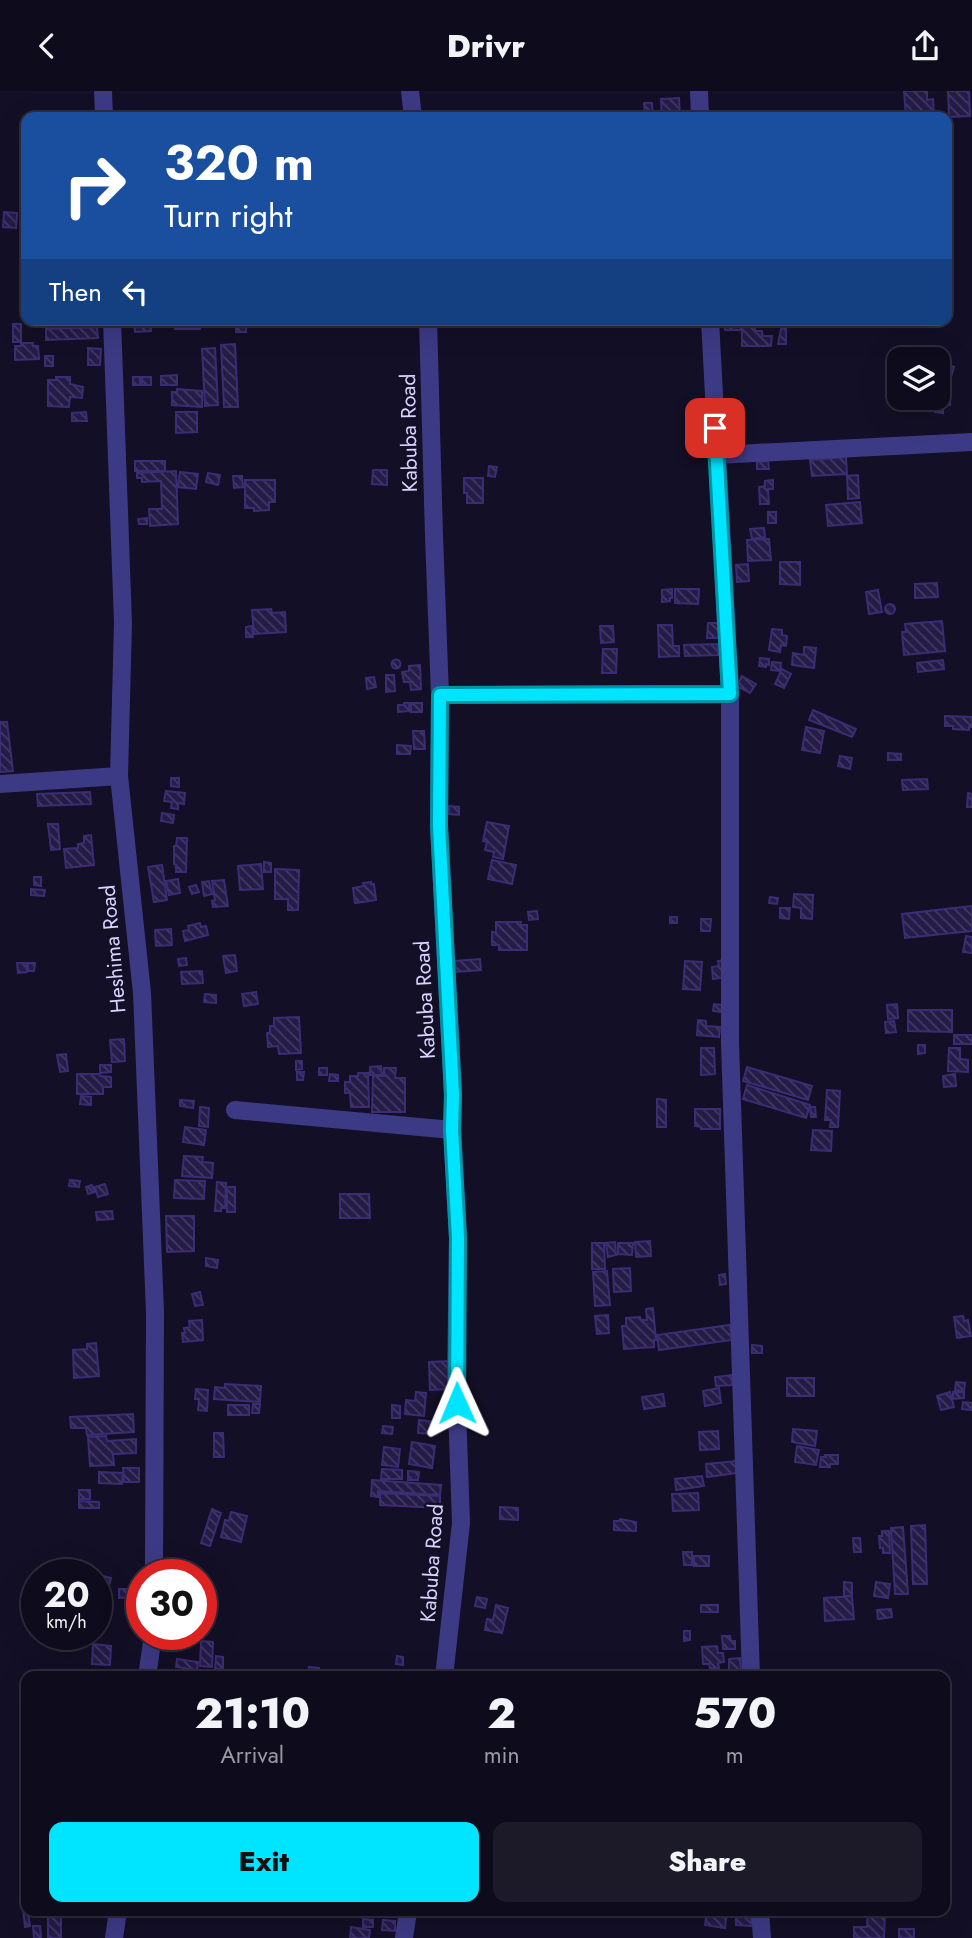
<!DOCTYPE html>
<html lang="en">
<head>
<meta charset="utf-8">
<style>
  :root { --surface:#0e0b1c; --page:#1c1929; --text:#f1f3f6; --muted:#9b9ba3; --line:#2e2b3b; --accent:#00e5ff }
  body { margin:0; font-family:Jost,sans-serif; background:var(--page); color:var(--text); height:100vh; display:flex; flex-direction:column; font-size:26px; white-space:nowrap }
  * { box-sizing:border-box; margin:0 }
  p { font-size:23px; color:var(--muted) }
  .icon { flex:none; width:38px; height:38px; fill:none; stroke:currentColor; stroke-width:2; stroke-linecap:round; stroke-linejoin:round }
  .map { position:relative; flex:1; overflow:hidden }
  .sheet { position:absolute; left:21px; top:1580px; width:929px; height:245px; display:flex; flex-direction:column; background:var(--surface); border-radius:14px; box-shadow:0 7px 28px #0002,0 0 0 2px var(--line) }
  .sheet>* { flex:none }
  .banner { position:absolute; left:21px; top:21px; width:931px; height:214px; border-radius:14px; box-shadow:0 7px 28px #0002,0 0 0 2px var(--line); background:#1a4fa0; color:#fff; overflow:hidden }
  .controls { position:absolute; left:887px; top:256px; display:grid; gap:14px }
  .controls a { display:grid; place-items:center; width:63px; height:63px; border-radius:14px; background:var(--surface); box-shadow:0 7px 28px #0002,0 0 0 2px var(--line); font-size:35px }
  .speed { position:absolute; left:21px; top:1468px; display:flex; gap:14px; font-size:35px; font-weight:700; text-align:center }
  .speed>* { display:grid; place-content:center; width:91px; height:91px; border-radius:50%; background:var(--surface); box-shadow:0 7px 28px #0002,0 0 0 2px var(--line); line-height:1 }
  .speed small { font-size:18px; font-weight:400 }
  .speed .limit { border:10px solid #d22; background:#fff; color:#111 }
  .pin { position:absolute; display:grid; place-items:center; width:60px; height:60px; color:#fff; margin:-30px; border-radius:14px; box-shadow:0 4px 10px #0006 }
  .me { position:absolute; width:77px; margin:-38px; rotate:359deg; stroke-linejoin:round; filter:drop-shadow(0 0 5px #0008) }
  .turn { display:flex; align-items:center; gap:24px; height:147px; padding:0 28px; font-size:32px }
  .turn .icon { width:91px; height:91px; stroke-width:2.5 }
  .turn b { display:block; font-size:49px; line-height:60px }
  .then { display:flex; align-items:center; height:66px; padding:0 28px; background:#0003; gap:14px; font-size:26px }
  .eta { display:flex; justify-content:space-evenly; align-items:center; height:119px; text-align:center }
  .eta b { font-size:42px; font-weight:800; line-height:49px }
  .button { display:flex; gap:14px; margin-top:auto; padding:14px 28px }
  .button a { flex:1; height:80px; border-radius:14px; background:var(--accent); color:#111; font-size:28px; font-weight:800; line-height:80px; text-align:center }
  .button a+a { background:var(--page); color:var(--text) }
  header { display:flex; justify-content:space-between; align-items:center; height:91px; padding:0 28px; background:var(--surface); font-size:32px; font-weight:800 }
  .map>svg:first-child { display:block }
</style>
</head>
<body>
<header><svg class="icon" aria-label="back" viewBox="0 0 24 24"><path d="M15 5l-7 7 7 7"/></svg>Drivr<svg class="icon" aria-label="share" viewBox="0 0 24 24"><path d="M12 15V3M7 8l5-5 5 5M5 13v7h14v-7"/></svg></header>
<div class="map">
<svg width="972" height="1847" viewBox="0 0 972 1847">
  <defs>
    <pattern id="building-back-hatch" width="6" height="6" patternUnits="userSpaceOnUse" patternTransform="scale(1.75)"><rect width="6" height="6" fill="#241b47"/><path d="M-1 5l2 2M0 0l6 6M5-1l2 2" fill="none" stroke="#433b63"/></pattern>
  </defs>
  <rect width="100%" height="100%" fill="#130f26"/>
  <!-- building -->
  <path fill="url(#building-back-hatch)" stroke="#3b2d73" stroke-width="2" d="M904,0H927V9L933,8L934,26H906Z
    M948,0H969L970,25L949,26Z
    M679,7L680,26H662L661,8Z
    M644,12H652L653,26H637V25L645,24Z
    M4,121L17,122L16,137L3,136Z
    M134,229H150L151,240L135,241Z
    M175,229H200V238H175Z
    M725,229H755V240H762V245H772L771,255H742V239H725Z
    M13,233H21V251H13Z
    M236,234H246V241H236Z
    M97,236L98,247L46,249V238Z
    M781,238H786V253H778Z
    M21,252H33V255H38L39,268L15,269V255H21Z
    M235,253L238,316H224L221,254Z
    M88,257L101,258L100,274H88Z
    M215,257L218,314L205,315L202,258Z
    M45,265H53V275H45Z
    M947,274L954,276L949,292L942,290Z
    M177,284V294H161V285Z
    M56,286H70V293L83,296L82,307L70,306L69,316L48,315V289H56Z
    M133,286H140V294H133Z
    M142,286H151V294H142Z
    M177,298L202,300V316L172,314V301H177Z
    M943,305L950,306V314L942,313Z
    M925,307L926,314H918V308Z
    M936,315H943V322L935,321Z
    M86,321L87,330H72V322Z
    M176,321H197V341L176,342Z
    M846,366L847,383L812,385L810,369Z
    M135,370H165V380H135Z
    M768,370L769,378H757V371Z
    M489,375L497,376L495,386L488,385Z
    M373,379H387V394L372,393Z
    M176,380L178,433L150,435L149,418H162L161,390L142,391V387H137V382Z
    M180,381L198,383L196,398L178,396Z
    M208,382L220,384L218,394L206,391Z
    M858,384L859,407L848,408L847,385Z
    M233,385H242L243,396L234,397Z
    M464,387H483V412H467V402H464Z
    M245,389H275V411H269V419L254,420V417H245Z
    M773,389V398H768L769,413H760L759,396L765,395V390Z
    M860,411L862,432L828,435L826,414Z
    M768,421H776V432H768Z
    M147,427V433H139L138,428Z
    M764,437L765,446L752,448L750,438Z
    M769,448L771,469L748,470L747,449Z
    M780,471H800V494L780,493Z
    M748,473L749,490L737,491L736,474Z
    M937,492L938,506L915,507V493Z
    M672,498V507H670V510L662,511V499Z
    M675,498H699L698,513L675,512Z
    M878,499L882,521L869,523L866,501Z
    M885 518a5 5 0 1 1 10 0a5 5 0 1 1-10 0Z
    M271,518L272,522L285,521L286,541L254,543L252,519Z
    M942,530L945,560L904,564L902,541H906L905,533Z
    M708,532H720L719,547H707Z
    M658,534H672L673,555H679V565L659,566Z
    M252,535L253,546H246V536Z
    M600,535H613L614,551L601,552Z
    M772,538L782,539V544L787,545L786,555L781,554L780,561L769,559Z
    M717,553L718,564L685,565L684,554Z
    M804,556L816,557L814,577L792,574L793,562L804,564Z
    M603,558H617L616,582H602Z
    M760,567L769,568V574L766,573V576L759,575Z
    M391.5 573a4.5 4.5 0 1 1 9 0a4.5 4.5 0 1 1-9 0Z
    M943,569L944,578L918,581L917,572Z
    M772,571L781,572L780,580L771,579Z
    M420,574L421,598L411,599L410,591H404L402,581L409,580V575Z
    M782,578L791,583L784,597L775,593Z
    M386,584H394L395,600L386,601Z
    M742,585L756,593L750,602L737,595Z
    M374,586L376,596L367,598L366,587Z
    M404,612H409V620L398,621V614H404Z
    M411,612H422V621H411Z
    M813,619L856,638L852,646L809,629Z
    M945,625L972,626V636H969V639L953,638V635H945Z
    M0,631H7L13,680L0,681Z
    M806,636L824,640L820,662L802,659Z
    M413,640H424L425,658H414Z
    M397,654L411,655L410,663H397Z
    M888,662L901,663V669H888Z
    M840,665L852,667L850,678L838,675Z
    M171,687H179V696L171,695Z
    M927,688L928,698L903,699L902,689Z
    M166,700L185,702L184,713L178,712V718L171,717L172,711L164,710Z
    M90,701L91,713L38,715L37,703Z
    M968,702L972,703V716H967Z
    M449,715L459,716V724L449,723Z
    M162,722L174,724L173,732L161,730Z
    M487,731L509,735L503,768L493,766L494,761L485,759L487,751L483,750Z
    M48,733H58L60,758L51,759Z
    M91,744L94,774L66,777L64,758L78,757V753L84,752V745Z
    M177,747H187L186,781H176V774L174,773V755H176Z
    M492,769L516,774L512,793L488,788Z
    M264,771L271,772V781H264Z
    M261,773L263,798L240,799L238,775Z
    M162,774L167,809L154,811L148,776Z
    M275,778L299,779L298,819H288V808H275Z
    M34,786H41V795L34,794Z
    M178,788L180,802L169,804L166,790Z
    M224,789L228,815L213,816L212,810L215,809L212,790Z
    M209,790L212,803L204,805L202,791Z
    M371,791V793H374L376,809L355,812L353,797L364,795L363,792Z
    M196,794L199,801L192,803L189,796Z
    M31,798L45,799L44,805L31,804Z
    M794,803L813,804L812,828L801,827V817L793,816Z
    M770,806L778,807L777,813L769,812Z
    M972,815V840L905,847L902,823Z
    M780,817H790L789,828L780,827Z
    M537,820L538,828L529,829L528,821Z
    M670,826H677V832H670Z
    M701,828H711L710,840H701Z
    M496,831H521L520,834H527V859H499V854H492V841H496Z
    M200,832L201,836L206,835L208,844L185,850L183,840L189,839L188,835Z
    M171,838L172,854L156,855L155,839Z
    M966,845L972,846V862L963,861Z
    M235,864L237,880L226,882L223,865Z
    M186,867L187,874L179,875L178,868Z
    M480,868L481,879L456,881L455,870Z
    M724,869L726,886L713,888L712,876L719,875L718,870Z
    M685,870L702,871L700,899L683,898Z
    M17,872H26L27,881L18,882Z
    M28,872H35L34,880H28Z
    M202,880L203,892L182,893L181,881Z
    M256,901L258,913L244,915L242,903Z
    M205,903L216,904V912L204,911Z
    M714,913L722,914L721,921L713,920Z
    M897,913L898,927L888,928L887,914Z
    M908,919H952V941L908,940Z
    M299,926L301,962L279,963L278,955L268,956L267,942H270V935H274V927Z
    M698,929L706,930V935L720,936L719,946L697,944Z
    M894,930L896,941L886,942L885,931Z
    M954,944H972V953H954Z
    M124,948L125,970L112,971L110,949Z
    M918,954H925V962L918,963Z
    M701,957H714L715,983L701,984Z
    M949,957H960V968L968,969V981L948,980Z
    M66,963L68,980L60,981L57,964Z
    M296,970H302V978L296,979Z
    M100,974H111V981L100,982Z
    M381,975L382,984H370V976Z
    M747,976L812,995L808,1009L743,990Z
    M319,977H327V984H319Z
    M384,977H396L395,987H405V1021H372L373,985H384Z
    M297,981H304L303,989H297Z
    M358,982H368L369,1016H351L350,1002H345V991H350V985H358Z
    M77,983H100V985L111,986V996H103V1003H77Z
    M330,983L338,984V990H329Z
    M955,983L956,995L944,996L943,985Z
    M747,994L810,1014L806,1027L743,1008Z
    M827,999L840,1000L838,1036H830L831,1029H825Z
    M81,1005L91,1006V1014L80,1013Z
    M657,1008L666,1009V1036H657Z
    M180,1009L194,1010L193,1017L180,1015Z
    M200,1016L209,1017L208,1036L199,1035Z
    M810,1016H815L816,1026H811Z
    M695,1018H720V1038H701V1036L695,1035Z
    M185,1036L206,1039L204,1054L183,1051Z
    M813,1039L832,1040L831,1060L811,1059Z
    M184,1065L203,1066L202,1071L213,1072L212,1087L182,1085Z
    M70,1089L80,1090L79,1096L69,1095Z
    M175,1089L205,1090L204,1108L174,1107Z
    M217,1091L226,1092L225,1117H221V1120H215Z
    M105,1093L108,1103L98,1106L95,1096Z
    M92,1094L95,1101L88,1103L86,1096Z
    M227,1096H235V1121H227Z
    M340,1103H369L370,1127H340Z
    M112,1120L113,1128L97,1129L96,1121Z
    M166,1125H194V1160L167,1161Z
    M650,1150L651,1165L636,1166L635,1151Z
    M615,1151L616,1164L608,1166L606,1152Z
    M592,1152H604L605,1178H592Z
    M618,1152H633L632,1164L618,1163Z
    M206,1167L218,1169L217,1177L206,1175Z
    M630,1177L631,1200L614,1201L613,1178Z
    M607,1180L610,1214L595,1215L593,1181Z
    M725,1183L726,1193L720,1194L719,1184Z
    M200,1201L203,1214L195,1215L192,1203Z
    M653,1217L656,1249H654V1256L624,1258L622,1235H626V1227L640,1226L641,1229H647L646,1218Z
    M608,1224L609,1242L597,1243L595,1225Z
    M963,1225L964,1230L968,1229L971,1245L957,1247L954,1226Z
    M202,1229L203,1249L183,1251L182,1242H185L184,1237L190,1236L189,1230Z
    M730,1234L732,1249L659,1259L657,1244Z
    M96,1252L99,1285L74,1287L73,1259L87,1258V1253Z
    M752,1254L762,1255V1262H752Z
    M450,1270L451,1298L430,1299L429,1271Z
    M731,1284L732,1294L716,1295L715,1286Z
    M787,1287H814V1305H787Z
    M956,1291L965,1292L964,1300L955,1299Z
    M225,1293L261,1295L260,1311L214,1308L215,1296L225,1297Z
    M719,1297L721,1312L705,1315L703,1300Z
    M196,1298L208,1299L207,1320L198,1319L199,1308H195Z
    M416,1301L426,1302L424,1325L405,1323L406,1309L415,1310Z
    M950,1301L954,1316L941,1319L937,1305Z
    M953,1301H964V1307L953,1308Z
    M663,1303L665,1315L644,1318L642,1306Z
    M963,1311L972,1312V1319L962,1318Z
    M253,1313H260L259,1322H252Z
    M228,1314H249V1324H228Z
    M392,1314L400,1315V1327H392Z
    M133,1323L134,1341L87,1344L86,1337H71L70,1326Z
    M419,1329L436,1331L435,1343L418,1342Z
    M383,1335L393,1336L392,1343L382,1342Z
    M793,1338L817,1340L815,1355L792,1351Z
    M718,1340L719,1358L700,1359L699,1341Z
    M214,1342H223L224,1366H214Z
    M106,1345L107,1350L136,1348V1362L113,1363L114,1374L90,1375L88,1346Z
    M412,1351L435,1355L432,1377L409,1373Z
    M797,1355L819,1359L816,1374L795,1371Z
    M384,1356L400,1358L398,1376L382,1374Z
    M825,1364H838V1373H830V1376H820L821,1366H826Z
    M737,1370L738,1382L707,1386L706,1373Z
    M123,1377H139V1391H124Z
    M382,1378L402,1379V1388H381Z
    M408,1380L419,1381L418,1389H408Z
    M99,1381L123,1382L122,1393L99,1392Z
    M702,1385L704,1395L676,1399L675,1388Z
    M372,1389L441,1394L440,1404L378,1400V1406L371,1405Z
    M79,1399H90V1408H79Z
    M380,1402L440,1405V1417L380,1414Z
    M698,1402L699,1419L673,1420L672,1403Z
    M79,1410L99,1411V1417H79Z
    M500,1416L518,1417V1429L500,1428Z
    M212,1418L221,1422L210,1455L201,1452Z
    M231,1421L247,1425L241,1451L221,1446L225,1429L229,1430Z
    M620,1428L636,1431V1440L614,1439V1430H619Z
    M925,1434L927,1493H913L911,1435Z
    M903,1436L908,1503H895L891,1437Z
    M882,1440H889L890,1462H883V1457H880L879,1445H882Z
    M853,1447H860L861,1461H854Z
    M683,1461H692V1474H684Z
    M694,1465H709V1475H694Z
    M98,1484L111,1487L107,1502L96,1499Z
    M844,1491L852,1492V1505H844Z
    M876,1491L890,1493L888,1507L874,1505Z
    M119,1498H130L131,1506L119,1507Z
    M852,1505L854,1528L825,1530L824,1507Z
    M477,1506L487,1508L485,1517L475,1515Z
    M496,1514L508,1517L502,1542L485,1539L487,1528L493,1529Z
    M701,1514H718V1521H701Z
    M891,1518L892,1526L878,1528L877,1519Z
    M684,1540H690V1549L684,1550Z
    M722,1545H730L731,1550H735V1558H723Z
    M169,1549L177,1550V1559H169Z
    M201,1550L213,1551L212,1576L200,1575Z
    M93,1553L111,1555L110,1574L92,1573Z
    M717,1555L718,1562H723L724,1571L718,1572L719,1577H710L709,1573H703L702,1556Z
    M216,1565L223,1566V1578H215Z
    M397,1565L403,1566V1574L396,1573Z
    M740,1567L741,1583L729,1584V1568Z
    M177,1568L198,1571L197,1579L176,1576Z
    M309,1576L319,1577L318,1581L328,1582V1586H291L292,1579L309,1581Z
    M23,1817H26V1820H28L30,1835L25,1836Z
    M707,1820H727L725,1837L705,1834Z
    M868,1820H885L884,1847H854V1836H867Z
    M736,1821H751V1835L736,1834Z
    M48,1824L61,1825V1847H48Z
    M363,1828L373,1829V1836H363Z
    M383,1829L395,1830V1840L382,1839Z
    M33,1835H40L41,1847H34Z
    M351,1836L370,1839L369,1847H350Z
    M899,1838H914V1847H899Z"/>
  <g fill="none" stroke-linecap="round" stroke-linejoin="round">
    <!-- minor -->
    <path stroke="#3d3a85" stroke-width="18" d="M103,0L104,26
      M410,0L413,26
      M699,0L700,26
      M112,229L123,532L119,685L142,902L155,1221L154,1484
      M428,229L434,445L440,604L439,735L453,1004L452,1039L458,1147L456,1288L461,1432L444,1586
      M710,229L730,603V952L751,1586
      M717,364L972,351
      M440,604L730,603
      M0,693L119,685
      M235,1019L452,1039
      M147,1586L153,1544
      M760,1820L762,1847
      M114,1847L118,1820
      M404,1847L408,1820"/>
  </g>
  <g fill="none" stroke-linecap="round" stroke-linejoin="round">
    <defs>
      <path id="route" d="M457,1312L458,1147L452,1039L453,1004L439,735L440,604L730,603L715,337"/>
    </defs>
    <!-- route casing -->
    <use href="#route" stroke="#0095a6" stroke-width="18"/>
    <!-- route -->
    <use href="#route" stroke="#00e5ff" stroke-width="12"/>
  </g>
  <g text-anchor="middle" stroke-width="5" stroke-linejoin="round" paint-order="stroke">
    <!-- street labels -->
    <g font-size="21" fill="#d9d4ff" stroke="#130f26">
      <text transform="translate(409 342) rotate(-91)" y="7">Kabuba Road</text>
      <text transform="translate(113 858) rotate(-95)" y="7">Heshima Road</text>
      <text transform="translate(425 909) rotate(-93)" y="7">Kabuba Road</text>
      <text transform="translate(432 1472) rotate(-86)" y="7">Kabuba Road</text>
    </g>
  </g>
</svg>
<div class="controls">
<a><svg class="icon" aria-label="layers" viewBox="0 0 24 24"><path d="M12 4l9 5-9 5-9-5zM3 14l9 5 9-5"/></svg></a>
</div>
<div class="speed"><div>20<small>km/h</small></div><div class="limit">30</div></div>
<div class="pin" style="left:715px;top:337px;background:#d93025"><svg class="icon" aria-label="arrive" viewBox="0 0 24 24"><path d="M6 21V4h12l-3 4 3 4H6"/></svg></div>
<svg class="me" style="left:457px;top:1312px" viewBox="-20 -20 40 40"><path d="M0-17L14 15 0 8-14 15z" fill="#00e5ff" stroke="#fff" stroke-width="4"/></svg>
<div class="banner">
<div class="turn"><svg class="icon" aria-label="right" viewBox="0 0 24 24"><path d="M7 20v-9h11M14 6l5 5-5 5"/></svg><div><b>320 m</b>Turn right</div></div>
<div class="then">Then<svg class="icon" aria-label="left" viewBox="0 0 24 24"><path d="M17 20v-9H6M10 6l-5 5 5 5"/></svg></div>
</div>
<section class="sheet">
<div class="eta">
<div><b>21:10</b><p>Arrival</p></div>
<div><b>2</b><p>min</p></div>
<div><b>570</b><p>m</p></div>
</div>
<div class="button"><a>Exit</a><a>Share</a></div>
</section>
</div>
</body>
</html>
